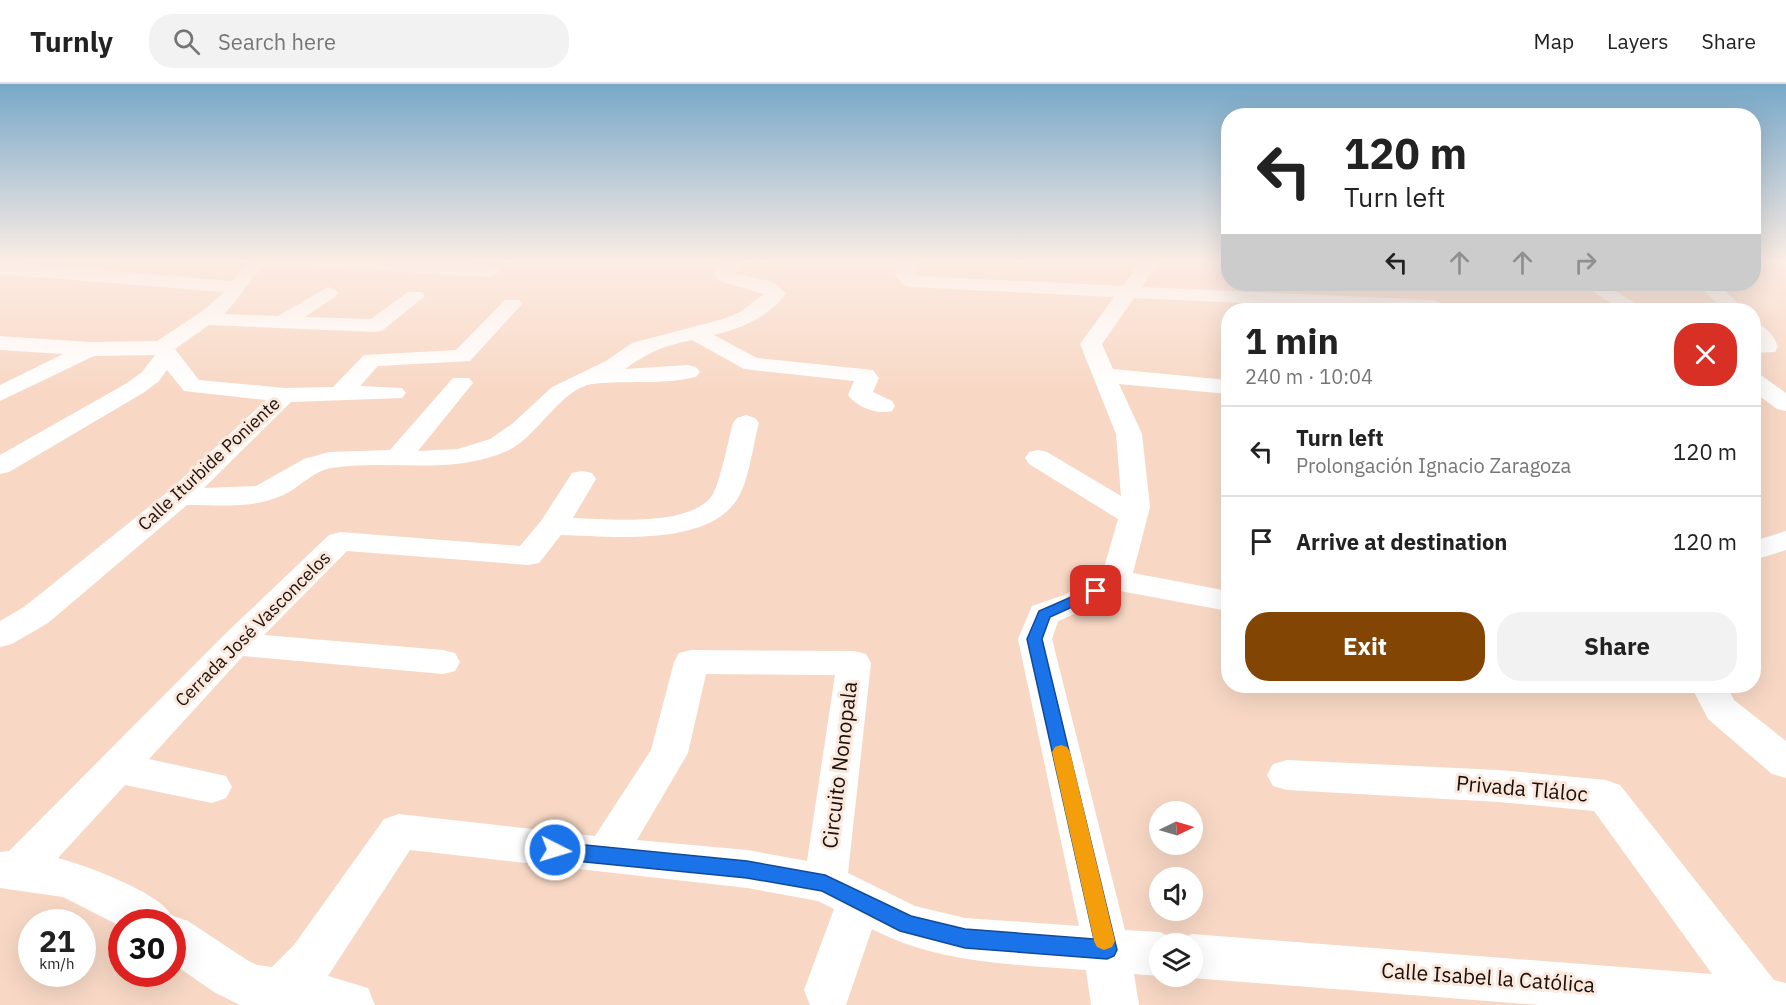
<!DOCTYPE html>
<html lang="en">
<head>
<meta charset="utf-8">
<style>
  :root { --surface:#fff; --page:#f2f2f2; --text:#222; --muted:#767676; --line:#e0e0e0; --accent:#834504 }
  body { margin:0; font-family:"IBM Plex Sans",sans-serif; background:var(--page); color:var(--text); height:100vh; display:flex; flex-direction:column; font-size:22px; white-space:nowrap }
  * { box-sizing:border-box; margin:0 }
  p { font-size:20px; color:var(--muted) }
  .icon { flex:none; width:33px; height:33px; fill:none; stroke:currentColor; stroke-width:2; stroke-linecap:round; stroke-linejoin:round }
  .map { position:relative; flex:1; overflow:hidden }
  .sheet { position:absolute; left:1221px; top:219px; width:540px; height:390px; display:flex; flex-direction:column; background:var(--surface); border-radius:24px; box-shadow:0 6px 24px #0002 }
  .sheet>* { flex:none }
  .banner { position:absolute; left:1221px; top:24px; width:540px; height:183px; border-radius:24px; box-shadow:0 6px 24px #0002; background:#fff; color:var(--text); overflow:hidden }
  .needle { width:39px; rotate:85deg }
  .controls { position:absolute; left:1149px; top:717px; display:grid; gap:12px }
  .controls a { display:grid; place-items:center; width:54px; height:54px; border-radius:50%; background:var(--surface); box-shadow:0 6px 24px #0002; font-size:30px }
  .speed { position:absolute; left:18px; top:825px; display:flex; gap:12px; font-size:30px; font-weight:700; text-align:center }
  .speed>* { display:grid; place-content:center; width:78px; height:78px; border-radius:50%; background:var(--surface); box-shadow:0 6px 24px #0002; line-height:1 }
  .speed small { font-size:15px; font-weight:400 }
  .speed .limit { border:9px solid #d22; background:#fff; color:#111 }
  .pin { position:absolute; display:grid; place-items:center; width:51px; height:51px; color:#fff; margin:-26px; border-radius:12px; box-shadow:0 3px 9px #0006 }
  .me { position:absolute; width:66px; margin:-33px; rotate:95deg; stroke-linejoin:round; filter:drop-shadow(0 0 4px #0008) }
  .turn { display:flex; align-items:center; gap:21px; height:126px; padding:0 24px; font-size:27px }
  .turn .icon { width:78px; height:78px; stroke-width:2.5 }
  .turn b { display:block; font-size:42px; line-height:51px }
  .lanes { display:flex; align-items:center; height:57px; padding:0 24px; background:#0003; justify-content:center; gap:30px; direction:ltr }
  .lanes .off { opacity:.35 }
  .round { display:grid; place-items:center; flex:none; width:63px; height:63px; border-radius:24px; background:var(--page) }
  .summary { display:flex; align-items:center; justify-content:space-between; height:102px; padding:0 24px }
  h1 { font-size:36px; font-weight:800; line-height:45px }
  .action { display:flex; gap:12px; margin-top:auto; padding:12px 24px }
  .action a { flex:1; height:69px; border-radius:24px; background:var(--accent); color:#fff; font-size:24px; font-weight:800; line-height:69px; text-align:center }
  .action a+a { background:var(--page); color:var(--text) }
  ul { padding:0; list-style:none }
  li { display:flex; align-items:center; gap:18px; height:90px; padding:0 24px; border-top:2px solid var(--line) }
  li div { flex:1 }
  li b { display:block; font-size:22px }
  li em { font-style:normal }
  header { display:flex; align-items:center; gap:36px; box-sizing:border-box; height:84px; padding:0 30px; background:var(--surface); border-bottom:2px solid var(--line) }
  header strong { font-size:28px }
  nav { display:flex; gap:33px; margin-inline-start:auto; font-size:21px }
  .search { width:420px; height:54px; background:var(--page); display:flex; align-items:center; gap:15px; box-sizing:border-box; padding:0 21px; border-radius:24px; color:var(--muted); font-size:22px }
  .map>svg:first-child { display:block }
</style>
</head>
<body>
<header>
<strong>Turnly</strong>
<div class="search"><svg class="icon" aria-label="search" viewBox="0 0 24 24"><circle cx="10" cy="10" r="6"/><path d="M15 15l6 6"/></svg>Search here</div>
<nav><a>Map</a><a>Layers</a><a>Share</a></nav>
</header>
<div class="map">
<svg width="1786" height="921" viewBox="0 0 1786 921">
  <rect width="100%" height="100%" fill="#f8d8c5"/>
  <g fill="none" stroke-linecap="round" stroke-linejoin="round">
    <!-- minor -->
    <path fill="#fff" fill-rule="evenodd" d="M249,176H384L491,181L500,187L491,193L269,180C250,190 241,215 224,230L278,232L328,203L335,205L338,209L335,213L305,233L371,235L408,208H422L425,212L383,246L376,248L209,241L175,265L199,296L285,304L333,303L364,271L456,266L505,216H519L522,220L470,277L378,282L360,302L402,304L406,309L402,314L291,318L204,404L256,402L304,375L329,368L390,366L453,294H469L473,299L418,367L458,365L490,355L512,340L552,303L606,277L632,259L723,235L740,228L764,210L719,197L714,188L727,176H747L734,189L773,198L786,209C769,233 742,244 714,251L757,274L873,286L879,294L873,308L892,317L895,322L892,327C878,331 856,323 848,311L854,297L744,285L692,256C663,262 649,268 625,285L688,281L696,283L700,288L696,293C663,301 626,296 592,300C561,304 537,354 507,367C450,392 392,375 332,384C313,386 299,405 281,412C251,425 218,421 187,421L48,539L12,560L0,563V537L24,523L170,406L266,316L184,307L167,286L158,298L143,309L9,388L0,390V371L127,299L142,288L155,271L94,272L0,317V301L63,270L0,266V252L90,258L157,257L204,226L224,208L0,190V178L233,197Z
      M898,176H916L915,190L917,192L1123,202L1140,179L1138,176H1156L1158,179L1142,203L1432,216L1439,218L1442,222L1439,226H1398L1134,214L1102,260L1113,285L1228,296V310L1119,300L1142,350L1150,423L1133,489L1228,507V527L1120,507L1086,525L1058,537L1052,555L1125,846L1160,848L1177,856L1192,850L1712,890L1594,727L1499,718L1287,706L1273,702L1267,691L1273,680L1287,676L1499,686L1606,696L1620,701L1774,896L1786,899V921H1539L1192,894L1189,892H1192V860H1160V892L1134,890L1139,921H1091L1086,886C1013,880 939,880 872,845L846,921H810L804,906L834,825L818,817L747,804L410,766L328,892L368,904L375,921H240L214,908L172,879V838H122V843L63,813L0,804V768L9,767L223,552L329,451L340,448L520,462L541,437L572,389L582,387L592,389L596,395L573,434C607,435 692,444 713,410C721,395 728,357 733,339L737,334L746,331L755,334L759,339C753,360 749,397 738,414C708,464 610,452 561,451L539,479L528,481L347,467L264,551L443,566L455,569L460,578L455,587L443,590L243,572L149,675L226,692L232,703L226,714L212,719L125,701L58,774C82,780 161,809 171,831L188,837L247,876L257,881L272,883L294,861L384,735L399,730L595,752L651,666L674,578L679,569L691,566L854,567L866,570L871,579L848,789L915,822L965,834L1079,842L1018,555L1032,522L1064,511L1102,491L1118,435L1029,380L1025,374L1029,368L1038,366L1047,368L1121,412L1116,350L1080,260L1114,213L911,203L904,201L895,191ZM706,590L835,591L807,777L747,766L637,756L688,669Z
      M1581,200H1604L1646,226H1622Z
      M1697,200H1718L1745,226H1724Z
      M1754,239C1766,242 1774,251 1778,263L1775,268L1754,269Z
      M1754,290L1762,292L1786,309V327L1777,325L1754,308Z
      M1786,447V466L1754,476V457Z
      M1691,602H1727L1734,616L1786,657V694L1772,690L1708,635Z"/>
  </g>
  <!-- sky -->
  <linearGradient id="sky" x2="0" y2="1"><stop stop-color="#77a8c8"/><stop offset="0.58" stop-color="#fcede5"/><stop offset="1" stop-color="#fcede5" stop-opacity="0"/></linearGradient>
  <rect width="1786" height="305" fill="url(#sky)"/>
  <!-- route -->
  <path fill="#1a73e8" stroke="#114b97" stroke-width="1.5" d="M1096,502L1103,507L1101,510L1050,533L1042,555L1117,866L1114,872L1107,875L965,864L900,847L822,807L747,794L555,775L548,772L545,766L548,761L555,758L747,777L825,791L911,832L965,845L1094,855L1027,555L1039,527Z"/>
  <!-- slow -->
  <path fill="#f59e0b" d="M1061,661L1067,663L1070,668L1115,857L1112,863L1104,866L1097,863L1094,857L1052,668L1055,663Z"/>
  <g text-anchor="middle" stroke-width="6" stroke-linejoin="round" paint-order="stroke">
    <!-- street labels -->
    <g font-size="18" fill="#1a0f09" stroke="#fbe8dd">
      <text transform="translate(209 380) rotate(-43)" y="6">Calle Iturbide Poniente</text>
      <text transform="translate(253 545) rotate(-45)" y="6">Cerrada José Vasconcelos</text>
    </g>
    <!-- near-street labels -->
    <g font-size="21" fill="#1a0f09" stroke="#fbe8dd">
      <text transform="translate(840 681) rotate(-83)" y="7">Circuito Nonopala</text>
      <text transform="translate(1522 705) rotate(5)" y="7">Privada Tláloc</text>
      <text transform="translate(1488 894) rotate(4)" y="7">Calle Isabel la Católica</text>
    </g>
  </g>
</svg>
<div class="controls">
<a><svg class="needle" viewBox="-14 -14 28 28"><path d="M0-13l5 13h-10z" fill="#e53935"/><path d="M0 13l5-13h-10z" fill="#767676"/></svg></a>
<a><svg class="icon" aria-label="sound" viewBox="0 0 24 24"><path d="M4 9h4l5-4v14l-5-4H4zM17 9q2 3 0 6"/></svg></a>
<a><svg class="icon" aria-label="layers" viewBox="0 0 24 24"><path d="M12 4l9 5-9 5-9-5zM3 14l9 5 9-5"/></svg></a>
</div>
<div class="speed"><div>21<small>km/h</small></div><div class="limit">30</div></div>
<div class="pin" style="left:1096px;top:507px;background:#d93025"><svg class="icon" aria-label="arrive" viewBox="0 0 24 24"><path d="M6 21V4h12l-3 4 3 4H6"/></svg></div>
<svg class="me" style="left:555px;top:766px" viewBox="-20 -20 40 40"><circle r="17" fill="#1a73e8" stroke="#fff" stroke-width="3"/><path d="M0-11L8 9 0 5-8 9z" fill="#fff"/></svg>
<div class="banner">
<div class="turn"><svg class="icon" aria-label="left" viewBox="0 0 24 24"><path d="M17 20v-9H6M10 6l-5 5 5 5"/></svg><div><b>120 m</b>Turn left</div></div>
<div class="lanes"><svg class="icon" aria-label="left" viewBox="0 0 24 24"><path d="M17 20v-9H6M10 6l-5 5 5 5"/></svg><svg class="icon off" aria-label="ahead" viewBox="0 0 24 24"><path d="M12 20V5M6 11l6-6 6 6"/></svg><svg class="icon off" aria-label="ahead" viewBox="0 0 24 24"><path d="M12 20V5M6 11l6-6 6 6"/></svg><svg class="icon off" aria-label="right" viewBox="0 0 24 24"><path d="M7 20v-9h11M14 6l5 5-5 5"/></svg></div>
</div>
<section class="sheet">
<div class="summary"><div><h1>1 min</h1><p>240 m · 10:04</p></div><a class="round" style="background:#d93025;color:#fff"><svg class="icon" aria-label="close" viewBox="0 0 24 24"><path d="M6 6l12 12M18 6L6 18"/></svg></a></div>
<ul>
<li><svg class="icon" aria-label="left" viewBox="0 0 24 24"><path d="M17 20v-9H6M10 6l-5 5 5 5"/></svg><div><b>Turn left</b><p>Prolongación Ignacio Zaragoza</p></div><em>120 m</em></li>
<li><svg class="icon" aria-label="arrive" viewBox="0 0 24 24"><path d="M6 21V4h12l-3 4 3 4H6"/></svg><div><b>Arrive at destination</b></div><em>120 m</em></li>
</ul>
<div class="action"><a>Exit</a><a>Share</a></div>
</section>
</div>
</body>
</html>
